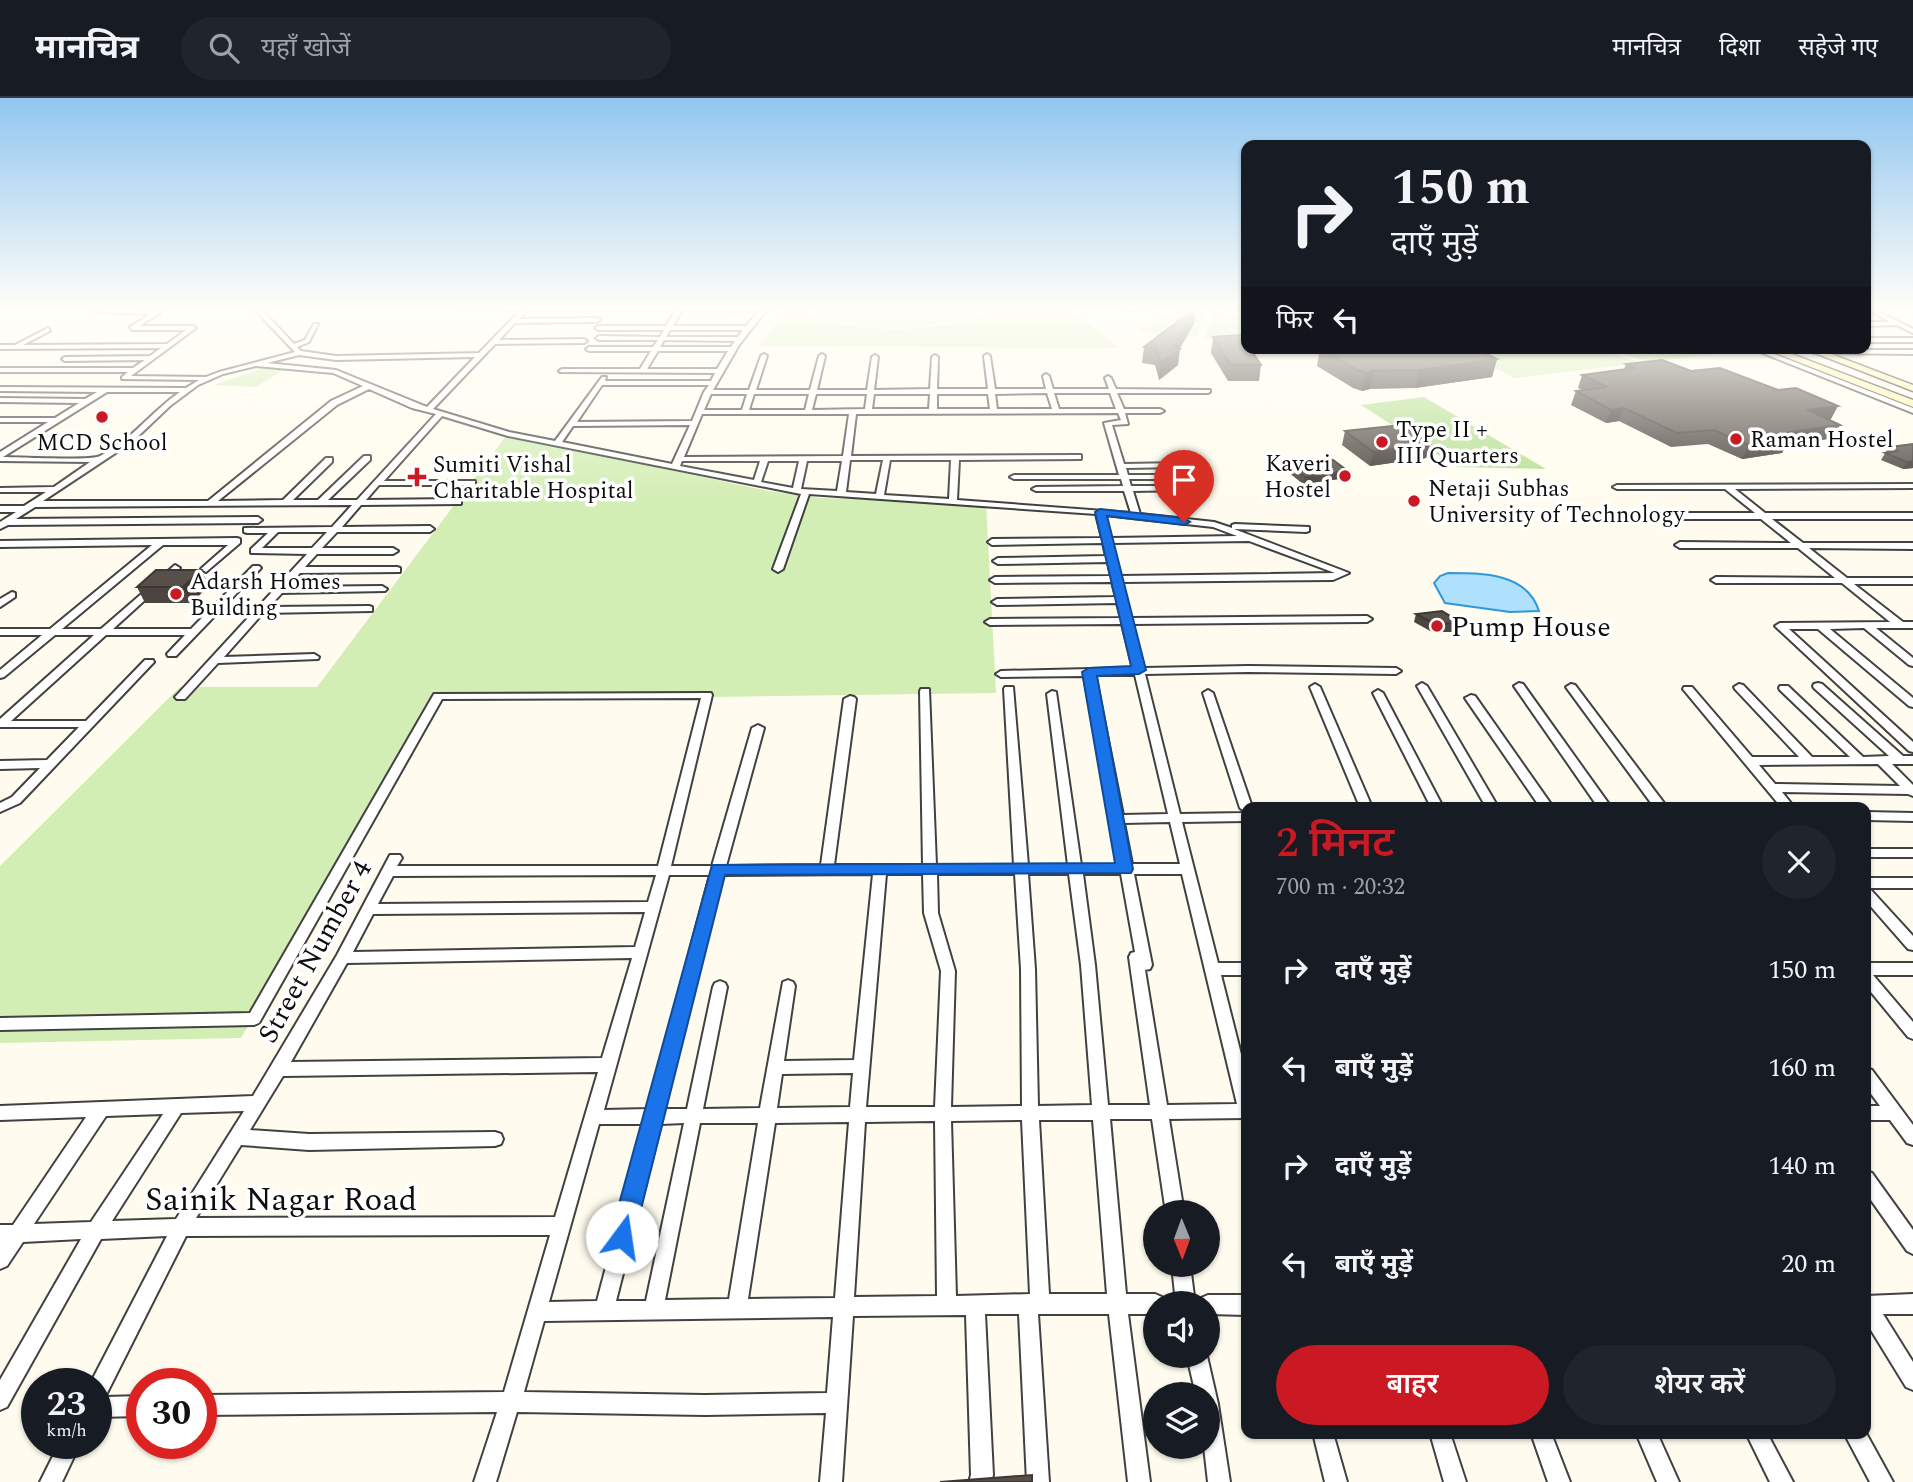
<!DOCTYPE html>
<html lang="hi">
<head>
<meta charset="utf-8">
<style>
  :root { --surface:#171b24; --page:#20242c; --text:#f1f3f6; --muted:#9ea1a6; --line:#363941; --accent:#cb1923 }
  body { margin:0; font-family:Spectral,"Noto Sans Devanagari",serif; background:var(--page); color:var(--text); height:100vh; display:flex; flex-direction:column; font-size:26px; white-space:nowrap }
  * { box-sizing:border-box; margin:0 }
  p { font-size:23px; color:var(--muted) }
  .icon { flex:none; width:38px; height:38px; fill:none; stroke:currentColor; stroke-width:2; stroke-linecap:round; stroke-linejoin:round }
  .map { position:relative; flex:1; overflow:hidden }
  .side { position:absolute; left:1241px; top:704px; width:630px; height:637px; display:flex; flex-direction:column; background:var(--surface); border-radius:14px; box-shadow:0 2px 5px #0004 }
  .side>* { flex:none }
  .top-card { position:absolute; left:1241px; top:42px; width:630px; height:214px; border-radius:14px; box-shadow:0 2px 5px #0004; background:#171b24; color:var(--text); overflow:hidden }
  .needle { width:46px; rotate:179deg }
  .tools { position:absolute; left:1143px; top:1102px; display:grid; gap:14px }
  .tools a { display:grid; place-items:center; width:77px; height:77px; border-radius:50%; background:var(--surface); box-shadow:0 2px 5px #0004; font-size:35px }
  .speed { position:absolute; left:21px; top:1270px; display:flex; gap:14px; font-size:35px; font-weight:700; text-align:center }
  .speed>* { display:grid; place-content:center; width:91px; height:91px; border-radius:50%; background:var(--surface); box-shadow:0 2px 5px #0004; line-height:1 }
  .speed small { font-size:18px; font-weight:400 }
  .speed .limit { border:10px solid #d22; background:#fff; color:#111 }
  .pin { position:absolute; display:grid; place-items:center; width:60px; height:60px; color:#fff; margin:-72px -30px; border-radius:50% 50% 50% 0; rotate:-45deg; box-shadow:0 0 7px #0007 }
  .pin .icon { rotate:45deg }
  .me { position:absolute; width:77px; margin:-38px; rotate:14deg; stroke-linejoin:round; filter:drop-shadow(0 0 5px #0008) }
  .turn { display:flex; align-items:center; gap:24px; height:147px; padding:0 35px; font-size:32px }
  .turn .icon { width:91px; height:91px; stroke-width:2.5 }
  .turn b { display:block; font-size:49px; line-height:60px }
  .then { display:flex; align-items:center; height:66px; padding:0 35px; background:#0003; gap:14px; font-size:26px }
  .round { display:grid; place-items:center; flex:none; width:74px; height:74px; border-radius:37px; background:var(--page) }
  .headline { display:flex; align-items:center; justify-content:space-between; height:119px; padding:0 35px }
  h1 { font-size:42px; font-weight:600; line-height:52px; color:var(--accent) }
  .primary-button { display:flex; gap:14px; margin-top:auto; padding:14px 35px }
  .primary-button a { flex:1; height:80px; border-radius:42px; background:var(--accent); color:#fff; font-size:28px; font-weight:600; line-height:80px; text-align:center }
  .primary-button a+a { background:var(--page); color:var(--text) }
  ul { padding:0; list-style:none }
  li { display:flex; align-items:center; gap:21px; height:98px; padding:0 35px }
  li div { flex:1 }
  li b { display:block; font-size:26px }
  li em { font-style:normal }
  header { display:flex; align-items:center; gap:42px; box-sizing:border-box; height:98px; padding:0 35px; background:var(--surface); border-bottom:2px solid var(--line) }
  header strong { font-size:33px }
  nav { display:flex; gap:38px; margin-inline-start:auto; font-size:24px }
  .search { width:490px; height:63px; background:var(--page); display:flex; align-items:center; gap:18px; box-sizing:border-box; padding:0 24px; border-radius:38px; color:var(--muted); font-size:26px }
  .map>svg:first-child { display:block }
</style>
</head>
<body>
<header>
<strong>मानचित्र</strong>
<div class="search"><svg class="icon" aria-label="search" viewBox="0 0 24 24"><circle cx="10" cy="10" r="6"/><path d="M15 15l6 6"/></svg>यहाँ खोजें</div>
<nav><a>मानचित्र</a><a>दिशा</a><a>सहेजे गए</a></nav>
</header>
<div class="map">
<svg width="1913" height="1384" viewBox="0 0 1913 1384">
  <rect width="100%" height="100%" fill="#fffcef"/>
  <!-- green -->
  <path fill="#d3eeb5" d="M789,210H800L819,221L844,227L895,232L953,226L979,219L997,210H1068L1120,250L758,248Z
    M1184,210H1200L1203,222L1195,240L1141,234L1136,229H1144Z
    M1209,212L1246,220V248L1204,240L1212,222Z
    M1456,250H1594L1642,265L1515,280Z
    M1604,250H1700L1714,256L1650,264Z
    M264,270L285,271L256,289L213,287Z
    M507,337L769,393L822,400L986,405L996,595L434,603L241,940L0,945V768L180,589H317Z"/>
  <!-- forest -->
  <path fill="#b6e092" d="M1424,299L1546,371L1457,369L1361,307Z"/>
  <!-- pitch -->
  <path fill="#e5f4c7" d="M811,210H987C942,233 854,239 811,210Z"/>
  <!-- water -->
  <path fill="#afe0fc" stroke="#2f97da" stroke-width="2" d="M1448,475C1483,475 1527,475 1539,513L1510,514L1445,505L1434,485L1440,478Z"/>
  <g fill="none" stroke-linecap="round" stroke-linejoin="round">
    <defs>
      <path id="street" d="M96,210L158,212L160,215L139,228H193L196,230L131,278L206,279L219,274L295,254L253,210H260L294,246L305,242L314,226H318L309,244L297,249L301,253L336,258L479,255L521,212L456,210H768L739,247L713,292H749L761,258L764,256L767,258L756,292H810L819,258L822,256L825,258L817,292H867L872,259L875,257L878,259L874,292L930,291L932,259L935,257L938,259L937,291H988L984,258L987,256L990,258L995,291H1046L1043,278L1046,276L1049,278L1053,291H1109L1105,280L1108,278L1111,280L1116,291L1210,292V294L1208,295H1117L1124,311H1160L1164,313L1160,315H1125L1128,326L1112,327L1124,366L1181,365L1185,367L1181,369L1126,370L1128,377H1187L1191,379L1187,381H1129L1131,388H1191L1195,390L1191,392L1133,393L1140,416L1214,424L1232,430V427L1235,426L1309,429V433L1306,434L1234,431L1349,475L1333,482L1122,484L1131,520L1367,518L1372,521L1367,524L1132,526L1144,570L1248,568L1396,570L1401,573L1396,576L1248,574L1145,576L1180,716L1246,715V723L1182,724L1218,865H1246V877H1221L1246,976V1020L1169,1021L1184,1115H1166L1152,1021H1110L1126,1196H1155L1162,1199L1164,1206H1155V1216H1128L1150,1384H1128L1109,1216H1038L1049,1384H1027L1019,1216H985L993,1377L991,1384H969L971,1377L966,1217L853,1218L842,1384H820L826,1315L705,1317L517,1314L496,1384H474L497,1314L201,1317V1297L504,1294L550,1137L186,1138L105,1299L142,1298V1318L96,1319V1286H90L167,1138L101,1141L7,1309L0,1312V1282L81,1141L23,1144L7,1168L0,1171V1127H13L86,1019L0,1022V1008L253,998L337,857L390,757H400L402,760L397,768H658L701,600L442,601L259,925L254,927L0,932V920L250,915L434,596L711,595L712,597L671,768H712L752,630L758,627L764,630L726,768L821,767L844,601L850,598L854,599L856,601L834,767H923L920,593L921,591H929L936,767H1014L1004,591L1005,589H1013L1028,767H1068L1047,596L1052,593L1056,594L1081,767H1119L1084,578L1001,579L996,576L1001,573L1133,570L1122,526L990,527L985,524L990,521L1121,520L1117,505L997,507L992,504L997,501L1116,499L1112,484L995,485L990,482L995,479L1111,478L1108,464L998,466L993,463L998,460L1106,458L1103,445L992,447L988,444L992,441L1102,440L1096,416L809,396L783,471L778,474L773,471L801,396L508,338L442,318L384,383H475V387H379L366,402L458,401L461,402V406L361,407L342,429L430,428L434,431L430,434H337L322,450H393L398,453L393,456H317L305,469H397L400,470V474L300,475L287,489L382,488L387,491L385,493L282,495L269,509L369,508L372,509V513L263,515L224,559L314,556L319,559L318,561L218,565L185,601H177L175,599L177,597L307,456L251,455V451L268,435H247L244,434V430L332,429L352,407L35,409L16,421L258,419L262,422L258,425L8,427L0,431V424L16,414H0V408H24L46,394H0V390L54,389L90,364L0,363V354L48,324H0V320H55L79,305L0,304V300L85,301L97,294L0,293V289L186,290L199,282L122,281V279L128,274H0V270H133L145,262L65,263L62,261L65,259L150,258L161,250L0,251V247H15L48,230L50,233L23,247L167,246L186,232H132L130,229L151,216L98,214L95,212ZM527,212H676L666,228H598L595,230L598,232H664L660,239L599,238L596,240L599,242H658L653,249H589L586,251L589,253H651L640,271H562L559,273L560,274L715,275L711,283H605L606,279H602L555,343L509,334L433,311L495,246L584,245L587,243L584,241L499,242L515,225L597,224L600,222L597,220L519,221ZM682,212L759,213L746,228H673ZM670,232H743L738,239H666ZM664,242L735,243L731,249H660ZM658,253H728L717,271H647ZM299,257L336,262L475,259L427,309L336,272L267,265ZM256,268L333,275L363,288L331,303L208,403H43L132,344L170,308L198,287L223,276ZM602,287H709L704,294L692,323L577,324ZM369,291L412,310L436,316L357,402H328L370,362V358H364L318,402H293L332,364V360H326L283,402L218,403L337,307ZM107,294H180C152,313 131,343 100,358C90,363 19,359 3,359ZM1047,295L1052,311H997L995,296ZM1054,295H1110L1116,311H1059ZM711,296H747L742,312H704ZM754,296H809L805,312H749ZM816,296H867L865,311L812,312ZM874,296H930L929,311H872ZM937,296H988L990,311H937ZM1118,315L1121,322L1104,325L1119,377H1014L1010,379L1014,381H1121L1123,388L1036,389L1032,391L1036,393H1124L1131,415L957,402L959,362L1081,361V357H1078L851,358L856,316ZM702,316H849L843,358L684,359ZM690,327L672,366L562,344L573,328ZM850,362H883L876,396L846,394ZM890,362H951L949,401L884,397ZM682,363H760L754,382L680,368ZM768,363H799L793,390L761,384ZM807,363H842L837,393L801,391ZM1105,417L1213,429L1237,438L1111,440ZM278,434H327L312,450H262ZM1249,443L1335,475L1120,478L1112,445ZM1095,577H1135L1168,716L1123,717ZM1170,724L1180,766H1132L1124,725ZM873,776L854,962L784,963L795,888L793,884L788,882L783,884L760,1010L703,1011L727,889L725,885L720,883L715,885L713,889L687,1011H664L723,777ZM886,776H923L924,815L941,873L935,1009H866ZM937,776H1015L1021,871L1022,1008L951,1009L955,873L938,815ZM1028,776H1069L1081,867L1092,1007L1038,1008L1035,871ZM1083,776H1121L1135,854L1131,855L1129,859L1150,1007H1108L1095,867ZM1134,776H1182L1237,1006L1167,1007L1145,872L1150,871L1152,867ZM656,777L648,804L378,806L393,778ZM669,777H710L648,1011L604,1012ZM645,814L635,849L353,854L373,816ZM632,860L602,960L291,964L347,865ZM598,974L555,1119L196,1120L241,1047L309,1052L495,1048L501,1046L503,1041L501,1036L495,1034L309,1036L250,1032L283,978ZM853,975L850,1009L777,1010L782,976ZM244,1013L176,1121L112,1123L181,1015ZM163,1016L91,1124L34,1126L106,1018ZM1022,1022L1030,1196L956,1198L951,1023ZM1039,1022H1093L1107,1196H1049ZM935,1023L937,1198L854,1199L865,1024ZM849,1024L835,1200L748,1201L775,1025ZM684,1025L646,1203H616L661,1026ZM700,1025H758L729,1201L665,1202ZM599,1026H644L597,1203L549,1204ZM833,1219L827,1295L705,1297L524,1294L544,1223Z
        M1866,210H1871L1913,231V235L1897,227L1866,228V224H1890Z
        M1866,240H1913V244H1866Z
        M1750,250H1759L1913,310V315Z
        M1816,252H1913V256L1814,255L1813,254Z
        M1913,386V390L1735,391L1765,415H1913V421H1772L1803,445H1913V451L1809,450L1847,480H1913V486H1854L1903,524H1913V530H1876L1913,560V568L1909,567L1864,530L1830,531L1913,600V609L1909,608L1818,531H1789L1913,644V654L1909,653L1775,528L1780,525L1890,524L1842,485H1716L1711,482L1716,479L1835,480L1798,450H1680L1675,447L1680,444L1791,445L1761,421H1645L1641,418L1645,415H1755L1725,391H1617L1613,389L1617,387Z
        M237,440L240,441V445L206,474L201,471L203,469L228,447H163L62,531H101L175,467L180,470L178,472L113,531H191L253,468H259L261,470L176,558H168L167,556L185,537H106L11,623H86L145,562H153L154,564L20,705L0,714V705L12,699L40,670L0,671V663L47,662L79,629H0V621L94,537H55L4,579L0,580V572L42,537H0V531H50L152,447L0,449V443Z
        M12,494L15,495V499L0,509V501Z
        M1422,585L1427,588L1498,709H1486L1417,588Z
        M1519,585L1523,586L1611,709H1598L1514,588Z
        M1818,585L1822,586L1903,658H1913V666H1892L1913,687V698L1908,696L1782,694L1794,709H1781L1683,591L1684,589H1692L1752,659H1799L1735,591L1734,589L1739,586L1743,587L1812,659H1850L1780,592L1779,590L1780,588H1788L1863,659L1889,658L1814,590L1813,588L1814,586ZM1878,666L1900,688L1775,686L1759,667Z
        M1315,586L1320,589L1372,709H1360L1310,589Z
        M1571,586L1575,587L1667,709H1654L1566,589Z
        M1208,592L1213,595L1252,709H1246V714L1240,710L1203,595Z
        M1378,592L1383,595L1443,709H1431L1373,595Z
        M1471,597L1475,598L1553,709H1540L1465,600Z
        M1866,714L1913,715V723L1866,722Z
        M1866,751H1913V759H1866Z
        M1866,780H1913V790H1866Z
        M1866,790L1871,792L1913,838V852L1908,851L1866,803Z
        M1866,865H1913V877H1873L1913,924V941L1908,939L1866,888Z
        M1866,970L1872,972L1913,1027V1047L1907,1045L1890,1022H1866V1008H1880L1866,989Z
        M1866,1073L1872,1075L1913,1132V1156L1907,1153L1866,1095Z
        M1172,1167H1190L1195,1206H1176Z
        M1913,1196V1216H1883L1913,1264V1292L1906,1289L1866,1224V1198Z
        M1208,1197H1246V1217L1208,1216V1206H1199L1201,1200Z
        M1187,1258H1207L1218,1306L1230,1384H1208L1204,1349H1208V1297H1196Z
        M1313,1335H1333L1347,1384H1325Z
        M1430,1335H1450L1466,1384H1444Z
        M1531,1335H1551L1570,1384H1548Z
        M1636,1335H1657L1679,1384H1657Z
        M1746,1335H1767L1793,1384H1770Z
        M1844,1335H1866L1893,1384H1870Z
        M59,1346H80L62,1384H40Z"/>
      <path id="secondary" d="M1763,250H1776L1913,302V309Z
        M1802,250H1815L1913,287V293Z"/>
    </defs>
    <!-- street casing -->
    <use href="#street" stroke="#414141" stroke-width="4"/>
    <!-- secondary casing -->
    <use href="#secondary" stroke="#303030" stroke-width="3"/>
    <!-- street -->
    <use href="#street" fill="#fff" fill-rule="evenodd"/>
    <!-- secondary -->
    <use href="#secondary" fill="#fff5aa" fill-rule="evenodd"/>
  </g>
  <!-- wall -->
  <path fill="#4c443f" d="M1115,210H1161L1128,214Z
    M1196,210L1194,226L1179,251L1178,267L1159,282L1155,267L1142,265L1144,249Z
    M1229,210H1246V215L1229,212Z
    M1213,239L1261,267L1259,283H1228L1211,255Z
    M1320,250L1497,261L1492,279L1415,290L1370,291L1362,293L1353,290L1317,268Z
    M1626,266L1691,273L1831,321L1829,322L1833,340L1786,348L1782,355L1742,361L1708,346L1671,349L1619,323L1606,325L1571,307L1576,293L1583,292L1578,290L1582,277L1624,271Z
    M1345,333L1430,346L1426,360L1370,368L1342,347Z
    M1913,346V370L1903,371L1881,362L1889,349Z
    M1289,367L1348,373L1346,380L1303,386L1288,374Z
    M201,472L209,488L191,505H145L137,489Z
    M1416,516L1462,525L1459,534H1432L1414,524Z"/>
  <!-- shaded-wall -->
  <path fill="#3e3733" d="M1128,210H1161L1128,214Z
    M1196,210L1194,226L1179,252L1180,251L1178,267L1159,282L1161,265L1173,250Z
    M1497,261L1492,279L1415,290L1419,272Z
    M1374,273L1370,291L1362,293L1366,275Z
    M1838,308L1831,321L1801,326L1808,312Z
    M1624,310L1619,323L1606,325L1611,312Z
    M1840,327L1833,340L1786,348L1782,355L1742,361L1749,347L1778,336Z
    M1430,346L1426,360L1370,368L1373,354Z
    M1913,363V370L1903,371L1907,364Z
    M1348,373L1346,380L1303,386L1305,379Z
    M201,472L209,488L191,505L183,489Z"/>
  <!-- building -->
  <path fill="#584f49" stroke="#3e3733" stroke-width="2" d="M1196,210L1173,250L1180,251L1161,265L1156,251L1144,249Z
    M1241,237L1246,244V250H1250L1261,267H1231L1213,239Z
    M1320,250H1474L1497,261L1419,272L1374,273L1366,275L1357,272Z
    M1662,262L1691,273L1720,270L1778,292L1796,290L1838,308L1808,312L1840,327L1778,336L1789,341L1749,347L1714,332L1677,335L1624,310L1611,312L1576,293L1607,289L1582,277L1634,270L1626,266Z
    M1402,327L1430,346L1373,354L1345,333Z
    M1913,346V363L1907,364L1885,355L1897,353L1889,349Z
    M1325,361L1333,362L1348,373L1305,379L1289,367Z
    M156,472H201L183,489H137Z
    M1442,513L1462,525L1435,526L1416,516Z
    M1032,1377V1384H940Z"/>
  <!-- sky -->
  <linearGradient id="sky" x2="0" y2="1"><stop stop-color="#91c6f0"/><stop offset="0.52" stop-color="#fffef8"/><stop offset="1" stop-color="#fffef8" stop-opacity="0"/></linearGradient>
  <rect width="1913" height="404" fill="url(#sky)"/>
  <!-- route -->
  <path fill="#1a73e8" stroke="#114b97" stroke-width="2" d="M1100,411L1184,420L1190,424L1184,427L1107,418L1146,572L1139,576L1097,578L1133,771L1131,775L725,777L634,1139L631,1147L622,1151L614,1147L610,1139L712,767L1115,765L1082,574L1089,570L1131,568L1095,414Z"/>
  <!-- markers -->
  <g fill="#cb1923" stroke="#fff" stroke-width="2.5">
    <circle cx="102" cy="319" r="7"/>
    <circle cx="1736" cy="341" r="7"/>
    <circle cx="1382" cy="344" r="7"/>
    <circle cx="1345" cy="378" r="7"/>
    <path d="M413.5 368.5h7v7h7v7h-7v7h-7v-7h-7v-7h7z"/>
    <circle cx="1414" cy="403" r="7"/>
    <circle cx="176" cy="496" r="7"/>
    <circle cx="1437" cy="528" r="7"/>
  </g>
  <g text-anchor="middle" stroke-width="7" stroke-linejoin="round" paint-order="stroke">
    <!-- far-poi labels -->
    <g font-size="23" fill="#0e0e0e" stroke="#fff" text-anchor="start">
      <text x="1396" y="339">Type II +<tspan x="1396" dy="26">III Quarters</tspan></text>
      <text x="1750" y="349">Raman Hostel</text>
      <text x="102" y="352" text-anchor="middle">MCD School</text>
      <text x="1331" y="373" text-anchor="end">Kaveri<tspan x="1331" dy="26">Hostel</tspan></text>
      <text x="433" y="374">Sumiti Vishal<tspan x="433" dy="26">Charitable Hospital</tspan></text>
      <text x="1428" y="398">Netaji Subhas<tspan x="1428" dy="26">University of Technology</tspan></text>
      <text x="190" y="491">Adarsh Homes<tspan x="190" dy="26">Building</tspan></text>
    </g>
    <!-- poi labels -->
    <g font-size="28" fill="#0e0e0e" stroke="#fff" text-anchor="start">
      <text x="1451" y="538">Pump House</text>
    </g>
    <!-- street labels -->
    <g font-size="28" fill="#0e0e0e" stroke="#fff">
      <text transform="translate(314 853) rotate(-61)" y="10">Street Number 4</text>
    </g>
    <!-- near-street labels -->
    <g font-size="33" fill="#0e0e0e" stroke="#fff">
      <text x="281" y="1112">Sainik Nagar Road</text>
    </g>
  </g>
</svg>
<div class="tools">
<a><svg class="needle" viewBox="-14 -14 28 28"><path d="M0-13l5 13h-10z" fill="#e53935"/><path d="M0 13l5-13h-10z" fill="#9ea1a6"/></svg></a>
<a><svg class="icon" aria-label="sound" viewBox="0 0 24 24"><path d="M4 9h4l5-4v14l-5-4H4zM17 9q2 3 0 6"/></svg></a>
<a><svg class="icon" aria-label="layers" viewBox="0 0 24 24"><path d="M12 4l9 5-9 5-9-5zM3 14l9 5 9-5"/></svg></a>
</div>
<div class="speed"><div>23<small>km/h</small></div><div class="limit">30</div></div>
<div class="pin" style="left:1184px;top:424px;background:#d93025"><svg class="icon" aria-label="arrive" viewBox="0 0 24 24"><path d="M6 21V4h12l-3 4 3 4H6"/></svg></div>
<svg class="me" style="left:622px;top:1139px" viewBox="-20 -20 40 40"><circle r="19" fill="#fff"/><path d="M0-13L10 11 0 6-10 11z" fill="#1a73e8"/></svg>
<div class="top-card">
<div class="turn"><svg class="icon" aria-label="right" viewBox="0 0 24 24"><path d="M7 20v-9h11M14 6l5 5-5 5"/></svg><div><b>150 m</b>दाएँ मुड़ें</div></div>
<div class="then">फिर<svg class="icon" aria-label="left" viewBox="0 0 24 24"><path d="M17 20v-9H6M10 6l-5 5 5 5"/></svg></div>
</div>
<section class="side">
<div class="headline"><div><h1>2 मिनट</h1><p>700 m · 20:32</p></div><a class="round"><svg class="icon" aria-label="close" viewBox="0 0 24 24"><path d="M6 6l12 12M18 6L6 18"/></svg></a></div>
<ul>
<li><svg class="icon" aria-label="right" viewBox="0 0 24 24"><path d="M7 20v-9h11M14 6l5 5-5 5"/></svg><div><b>दाएँ मुड़ें</b></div><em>150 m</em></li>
<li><svg class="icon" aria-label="left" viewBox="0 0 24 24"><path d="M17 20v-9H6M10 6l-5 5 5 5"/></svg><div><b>बाएँ मुड़ें</b></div><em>160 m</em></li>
<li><svg class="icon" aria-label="right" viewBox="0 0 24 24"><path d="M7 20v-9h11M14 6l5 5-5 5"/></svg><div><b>दाएँ मुड़ें</b></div><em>140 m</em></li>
<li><svg class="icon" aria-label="left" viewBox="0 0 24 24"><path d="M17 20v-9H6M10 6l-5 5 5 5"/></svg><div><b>बाएँ मुड़ें</b></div><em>20 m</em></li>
</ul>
<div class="primary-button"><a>बाहर</a><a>शेयर करें</a></div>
</section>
</div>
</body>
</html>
